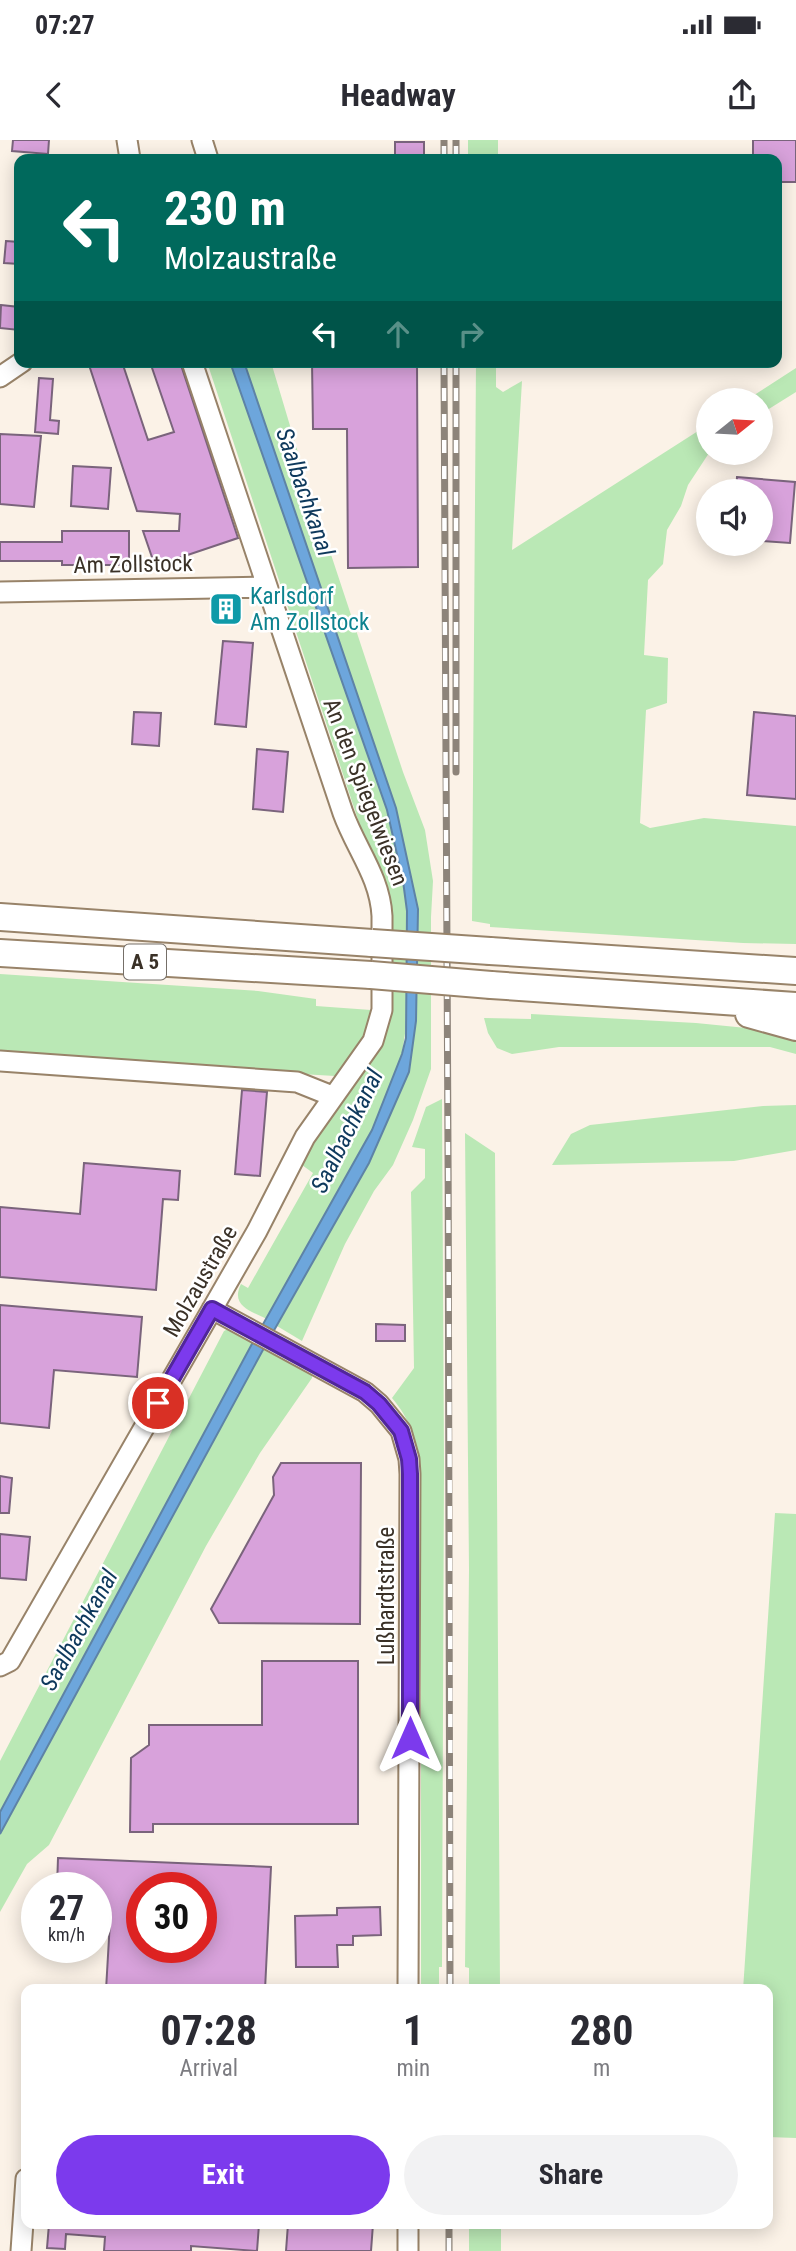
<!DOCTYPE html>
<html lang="en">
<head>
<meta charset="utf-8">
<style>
  :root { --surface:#fff; --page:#f2f2f3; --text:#2b2b33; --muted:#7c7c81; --accent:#7c3aed }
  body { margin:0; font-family:"Roboto Condensed",sans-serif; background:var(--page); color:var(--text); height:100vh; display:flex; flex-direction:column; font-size:26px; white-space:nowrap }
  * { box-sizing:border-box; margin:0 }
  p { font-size:23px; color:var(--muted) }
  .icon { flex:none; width:38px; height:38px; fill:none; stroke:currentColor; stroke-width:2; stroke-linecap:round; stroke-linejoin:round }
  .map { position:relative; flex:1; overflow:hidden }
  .details { position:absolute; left:21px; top:1844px; width:752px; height:245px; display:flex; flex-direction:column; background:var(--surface); border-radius:14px; box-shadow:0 4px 18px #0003 }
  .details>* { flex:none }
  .top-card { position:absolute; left:14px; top:14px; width:768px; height:214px; border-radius:14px; box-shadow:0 4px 18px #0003; background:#00695c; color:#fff; overflow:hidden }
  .needle { width:46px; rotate:72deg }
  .controls { position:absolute; left:696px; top:248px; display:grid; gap:14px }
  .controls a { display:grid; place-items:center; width:77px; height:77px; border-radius:50%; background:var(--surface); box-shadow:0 4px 18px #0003; font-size:35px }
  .speed { position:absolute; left:21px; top:1732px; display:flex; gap:14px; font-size:35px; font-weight:700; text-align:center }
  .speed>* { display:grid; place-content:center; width:91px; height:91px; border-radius:50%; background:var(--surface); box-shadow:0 4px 18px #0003; line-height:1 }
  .speed small { font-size:18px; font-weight:400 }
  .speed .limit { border:10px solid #d22; background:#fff; color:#111 }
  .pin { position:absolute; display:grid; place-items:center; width:60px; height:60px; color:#fff; margin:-30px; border:4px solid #fff; border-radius:50%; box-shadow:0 2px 7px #0007 }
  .me { position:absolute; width:77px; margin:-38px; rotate:0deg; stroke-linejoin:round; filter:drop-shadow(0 0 5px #0008) }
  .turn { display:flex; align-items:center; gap:24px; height:147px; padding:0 35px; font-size:32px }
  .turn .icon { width:91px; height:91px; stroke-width:2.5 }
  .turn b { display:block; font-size:49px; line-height:60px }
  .lanes { display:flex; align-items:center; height:66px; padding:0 35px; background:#0003; justify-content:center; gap:35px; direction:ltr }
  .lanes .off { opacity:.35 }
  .eta { display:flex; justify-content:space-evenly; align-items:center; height:119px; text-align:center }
  .eta b { font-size:42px; font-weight:700; line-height:49px }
  .button { display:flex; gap:14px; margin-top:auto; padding:14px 35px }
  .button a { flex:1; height:80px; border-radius:42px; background:var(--accent); color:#fff; font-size:28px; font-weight:700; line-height:80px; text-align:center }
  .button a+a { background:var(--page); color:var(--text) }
  .status { display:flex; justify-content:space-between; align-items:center; height:49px; padding:0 35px; background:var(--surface); direction:ltr }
  .status svg { height:19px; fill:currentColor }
  header { display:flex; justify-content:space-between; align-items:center; height:91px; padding:0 35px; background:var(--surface); font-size:32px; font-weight:700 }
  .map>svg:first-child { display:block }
</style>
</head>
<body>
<div class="status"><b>07:27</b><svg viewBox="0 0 49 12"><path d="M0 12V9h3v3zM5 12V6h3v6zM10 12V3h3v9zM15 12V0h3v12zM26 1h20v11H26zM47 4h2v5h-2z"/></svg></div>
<header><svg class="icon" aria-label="back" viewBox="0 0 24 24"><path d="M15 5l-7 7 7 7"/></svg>Headway<svg class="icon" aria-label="share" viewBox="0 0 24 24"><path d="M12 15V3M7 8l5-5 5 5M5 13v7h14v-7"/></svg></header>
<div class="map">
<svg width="796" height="2111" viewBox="0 0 796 2111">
  <rect width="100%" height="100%" fill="#fbf2e7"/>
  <!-- green -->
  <path fill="#bae8b5" d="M468,0H498V19H468Z
    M207,222H230L387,670L403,741L407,771V880L402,914L372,990L267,1179C251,1171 230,1166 241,1144L248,1148L313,1033L302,1025L331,972L370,922L384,893L368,710Z
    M244,222H271L305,336L403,632L425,690L433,741L431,777V929L413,980L393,1025L374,1051L345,1104L302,1201L277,1186L369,1023L409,932L416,881L418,769L396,668Z
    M476,222H496V247L503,252L522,241L512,410L709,284V313L688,345L681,366L667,390L663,424L648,440L644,515L668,518L667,563L646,570L640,683L650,688L704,678L796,686V804L743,803L490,787V784L472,781Z
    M796,228V252L761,274V261H745Z
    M0,834L258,851L316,859V866L371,870C364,903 356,911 335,936L0,916Z
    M531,874L696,883L796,893V914L770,907H559L512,914L497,908L488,893L484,878L531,879Z
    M442,959L444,1323L442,1827H439V1850H421V1327C416,1300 410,1279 392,1258L414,1228L411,1052L425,1038V1009L412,1007L426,967Z
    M796,965V1010L734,1021L552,1025L571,994L590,985L763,966Z
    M465,993L495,1013L500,1850H469V1828L465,1827L469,1430Z
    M230,1188L253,1202L0,1672V1621L224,1191Z
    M264,1208L312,1232V1238L260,1313L206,1406L49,1705L27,1724L0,1772V1694Z
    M775,1373L796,1374V1998L768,1997V1850H743Z
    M469,2084H501V2111H469Z"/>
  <!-- water -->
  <path fill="#6da6dc" stroke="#5e83a6" stroke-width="2" d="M230,222H244L396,668L418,769L416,881L409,932L369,1023L264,1208L0,1694V1672L253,1202L372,990L402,914L406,898L407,771L403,741L387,670Z"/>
  <!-- building -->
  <path fill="#d8a2db" stroke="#7a647c" stroke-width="2" fill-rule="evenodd" d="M13,0H49L48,14L12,11Z
    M753,0H796V42H777V19H753Z
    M395,2H424V19H395Z
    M6,101L19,102V124L4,123Z
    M1,165L19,167V190L0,188Z
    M98,222H122L148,300L174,292L150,222H180L238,398L155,426L143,391H179L180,374L137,371L89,225Z
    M312,222H417L418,427L348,428L347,289H313Z
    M39,238L53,239L50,280L59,281L58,294L35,292Z
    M0,294L41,296L34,367L0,364Z
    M73,326L111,328L108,369L71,366Z
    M737,337L795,342L790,403L761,401V352H736Z
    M62,391H129V425H62V421H0V402H62Z
    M223,501L253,503L246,587L215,584Z
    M134,572L161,573L159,606L132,604Z
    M754,572L796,576V659L747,655Z
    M257,609L288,612L283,672L253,669Z
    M242,950L267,952L260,1036L235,1034Z
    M84,1023L180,1031L178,1060L163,1059L156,1150L0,1137V1067L80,1074Z
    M0,1165L142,1177L137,1237L54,1230L49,1288L0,1283Z
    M376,1184L405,1185V1201H376Z
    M281,1323H361L360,1484L219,1483L211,1469L274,1355L273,1337Z
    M0,1336L12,1338L9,1373H0Z
    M0,1394L30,1397L26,1440L0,1438Z
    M262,1521H358V1684H153V1692H130L131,1618L149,1605V1585H262Z
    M58,1718L271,1727L265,1850H106L110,1781L96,1780V1748H57ZM142,1748H201V1808H142Z
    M380,1767L381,1795L353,1796V1805H337L338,1827H296L295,1776L337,1775V1768Z
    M49,2084H259L257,2111L191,2106V2111H104L105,2097L66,2094L65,2109L47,2108Z
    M288,2084H373L371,2111H286Z"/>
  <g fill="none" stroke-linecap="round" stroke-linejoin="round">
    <defs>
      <path id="minor" d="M127,0L130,19
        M202,0L208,19
        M0,237L22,222
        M0,452L266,447
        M0,921L297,942L332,956
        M212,1169L365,1252L379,1264L401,1291L409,1319L410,1334L408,1850
        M0,1526L10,1521L257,1091L305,997L373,901L382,870V776C380,737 356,709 343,673L192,222
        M408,2084V2111
        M21,2111L26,2039"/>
      <path id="highway" d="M0,777L372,803
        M490,811L796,831
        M0,813L371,835
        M491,845L796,866
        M749,874L796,887"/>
    </defs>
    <!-- minor casing -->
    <use href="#minor" stroke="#988369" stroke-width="23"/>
    <!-- highway casing -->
    <use href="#highway" stroke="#988369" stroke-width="30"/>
    <!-- minor -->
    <use href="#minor" stroke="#fff" stroke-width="19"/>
    <!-- highway -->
    <use href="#highway" stroke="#fff" stroke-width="26"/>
    <defs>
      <path id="rail" d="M444,19V0
        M456,19V0
        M444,222C445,765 452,1307 450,1850
        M456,222V632
        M449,2111V2084"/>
    </defs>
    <!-- rail casing -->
    <use href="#rail" stroke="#8d847a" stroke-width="7"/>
    <!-- rail -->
    <use href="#rail" stroke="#fff" stroke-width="4.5" stroke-dasharray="13" stroke-linecap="butt"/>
    <defs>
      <path id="highway-bridge" d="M372,803L490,811
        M371,835L491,845"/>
    </defs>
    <!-- highway-bridge casing -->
    <use href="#highway-bridge" stroke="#988369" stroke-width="30" stroke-linecap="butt"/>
    <!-- highway-bridge -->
    <use href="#highway-bridge" stroke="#fff" stroke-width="26"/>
  </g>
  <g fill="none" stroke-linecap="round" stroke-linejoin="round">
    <defs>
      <path id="route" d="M158,1263L212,1169L365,1252L379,1264L401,1291L409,1319L410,1334V1598"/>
    </defs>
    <!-- route casing -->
    <use href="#route" stroke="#51269a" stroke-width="18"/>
    <!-- route -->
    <use href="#route" stroke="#7c3aed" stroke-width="12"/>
  </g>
  <!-- icons -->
  <defs>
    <symbol id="building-square" viewBox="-11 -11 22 22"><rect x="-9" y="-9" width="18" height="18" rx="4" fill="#0f9aa8" stroke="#fff"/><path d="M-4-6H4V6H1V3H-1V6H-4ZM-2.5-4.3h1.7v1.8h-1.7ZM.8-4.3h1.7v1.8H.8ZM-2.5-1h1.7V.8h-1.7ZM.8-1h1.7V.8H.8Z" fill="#fff"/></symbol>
  </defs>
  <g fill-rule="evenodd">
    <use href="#building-square" x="207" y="450" width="38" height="38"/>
  </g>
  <g text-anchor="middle" stroke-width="5" stroke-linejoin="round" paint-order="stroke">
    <!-- shield labels -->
    <rect fill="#fff" stroke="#756f68" stroke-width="2" x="124" y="804.5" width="42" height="35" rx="5"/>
    <g font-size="21" font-weight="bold" fill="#3a3127">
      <text x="145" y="829">A 5</text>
    </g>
    <!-- street labels -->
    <g font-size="23" fill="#3a3127" stroke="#fff">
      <text transform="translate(133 424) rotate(-1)" y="8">Am Zollstock</text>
      <text transform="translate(366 652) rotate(69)" y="8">An den Spiegelwiesen</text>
      <text transform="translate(200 1141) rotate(-60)" y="8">Molzaustraße</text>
      <text transform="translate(386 1456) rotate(-90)" y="8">Lußhardtstraße</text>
    </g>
    <!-- culture labels -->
    <g font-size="23" fill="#0d838f" stroke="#fff" text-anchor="start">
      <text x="250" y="464">Karlsdorf<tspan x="250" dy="26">Am Zollstock</tspan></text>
    </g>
    <!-- water labels -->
    <g font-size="24" font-style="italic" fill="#0e395c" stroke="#fff">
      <text transform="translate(305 352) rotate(71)" y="8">Saalbachkanal</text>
      <text transform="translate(347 991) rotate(-64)" y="8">Saalbachkanal</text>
      <text transform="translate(79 1490) rotate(-61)" y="8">Saalbachkanal</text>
    </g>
  </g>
</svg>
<div class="controls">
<a><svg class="needle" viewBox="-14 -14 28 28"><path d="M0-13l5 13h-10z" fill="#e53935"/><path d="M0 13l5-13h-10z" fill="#7c7c81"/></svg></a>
<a><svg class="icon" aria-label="sound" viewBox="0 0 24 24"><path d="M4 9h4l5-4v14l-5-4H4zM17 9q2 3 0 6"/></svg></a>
</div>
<div class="speed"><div>27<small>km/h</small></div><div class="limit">30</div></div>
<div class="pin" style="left:158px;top:1263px;background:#d93025"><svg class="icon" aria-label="arrive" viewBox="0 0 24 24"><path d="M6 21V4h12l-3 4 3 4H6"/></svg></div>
<svg class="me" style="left:410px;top:1598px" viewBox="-20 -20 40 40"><path d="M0-17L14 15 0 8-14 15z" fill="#7c3aed" stroke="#fff" stroke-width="4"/></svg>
<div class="top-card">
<div class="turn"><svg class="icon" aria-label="left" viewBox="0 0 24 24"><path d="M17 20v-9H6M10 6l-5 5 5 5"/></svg><div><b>230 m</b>Molzaustraße</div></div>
<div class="lanes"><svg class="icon" aria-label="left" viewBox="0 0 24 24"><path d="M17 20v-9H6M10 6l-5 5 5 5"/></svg><svg class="icon off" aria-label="ahead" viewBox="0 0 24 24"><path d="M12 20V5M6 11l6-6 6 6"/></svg><svg class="icon off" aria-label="right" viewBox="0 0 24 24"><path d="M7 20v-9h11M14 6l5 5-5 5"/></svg></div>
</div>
<section class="details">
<div class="eta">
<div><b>07:28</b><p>Arrival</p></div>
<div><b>1</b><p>min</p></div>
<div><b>280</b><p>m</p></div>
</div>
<div class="button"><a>Exit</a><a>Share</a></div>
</section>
</div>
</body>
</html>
